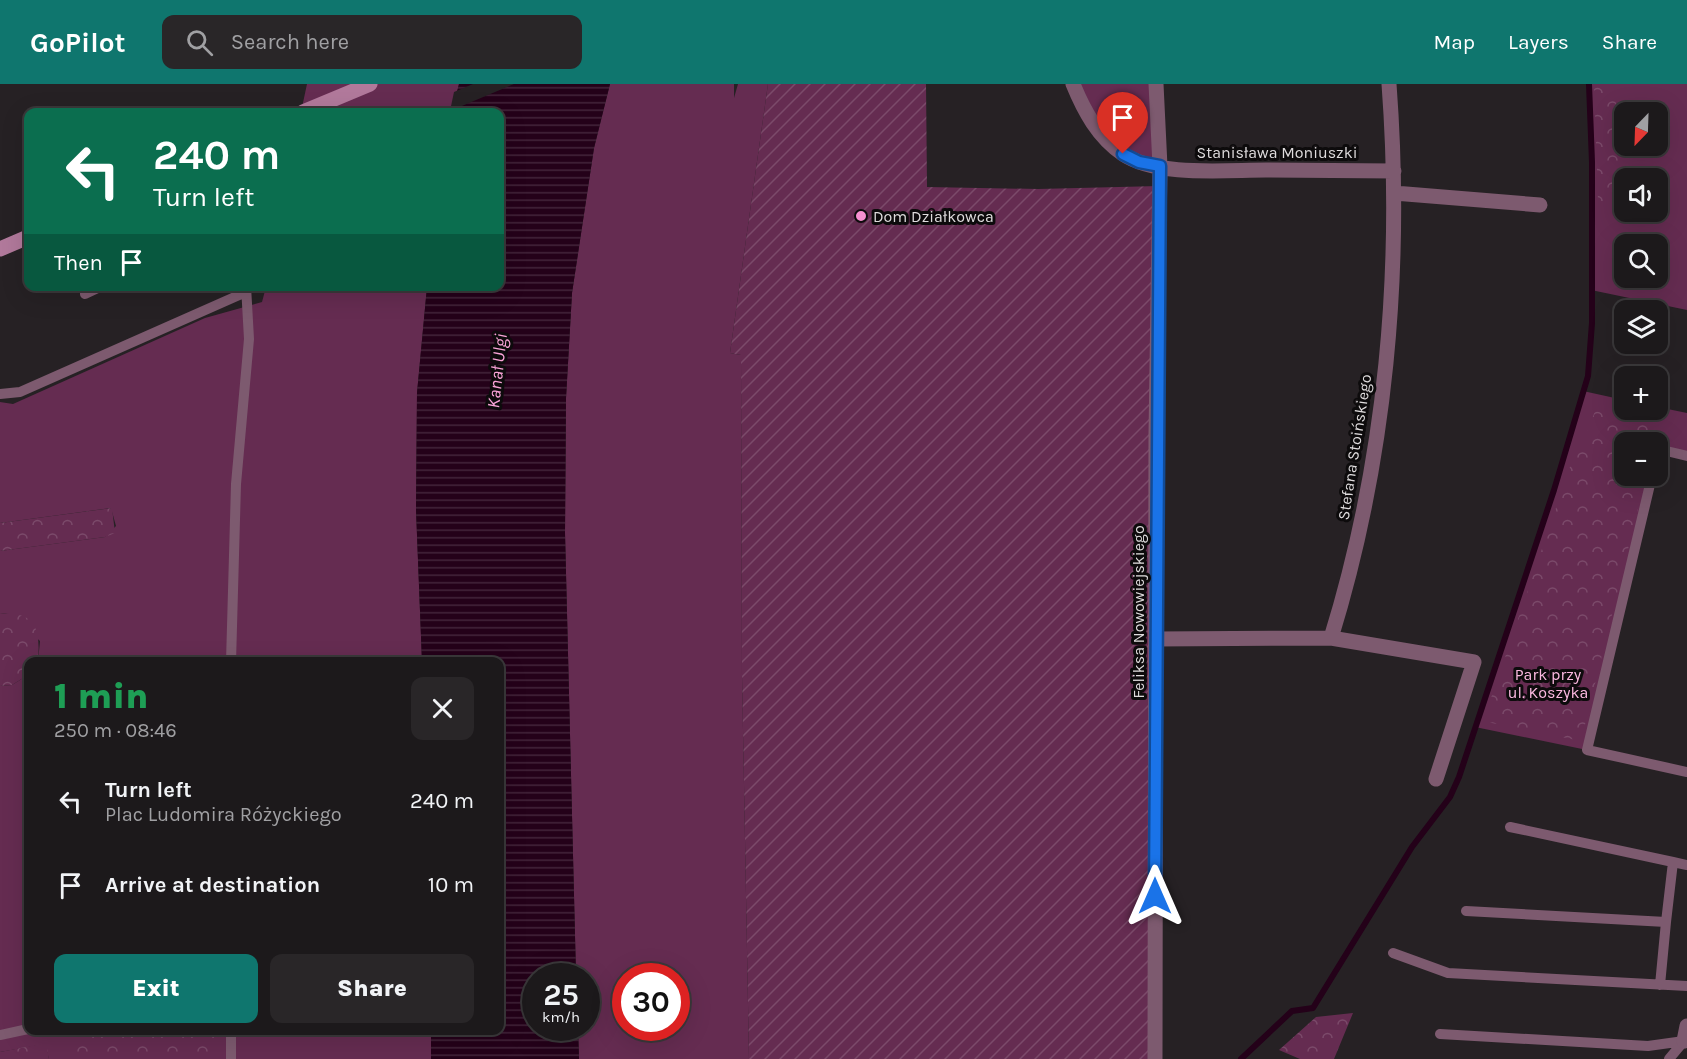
<!DOCTYPE html>
<html lang="en">
<head>
<meta charset="utf-8">
<style>
  :root { --surface:#1c191b; --page:#292628; --text:#f1f3f6; --muted:#a0a0a3; --line:#3a383a; --accent:#0f766e }
  body { margin:0; font-family:Karla,sans-serif; background:var(--page); color:var(--text); height:100vh; display:flex; flex-direction:column; font-size:22px; white-space:nowrap }
  * { box-sizing:border-box; margin:0 }
  p { font-size:20px; color:var(--muted) }
  .icon { flex:none; width:33px; height:33px; fill:none; stroke:currentColor; stroke-width:2; stroke-linecap:round; stroke-linejoin:round }
  .map { position:relative; flex:1; overflow:hidden }
  .details { position:absolute; left:24px; top:573px; width:480px; height:378px; display:flex; flex-direction:column; background:var(--surface); border-radius:12px; box-shadow:0 6px 24px #0002,0 0 0 2px var(--line) }
  .details>* { flex:none }
  .top-card { position:absolute; left:24px; top:24px; width:480px; height:183px; border-radius:12px; box-shadow:0 6px 24px #0002,0 0 0 2px var(--line); background:#0b6e4f; color:#fff; overflow:hidden }
  .needle { width:39px; rotate:203deg }
  .buttons { position:absolute; left:1614px; top:18px; display:grid; gap:12px }
  .buttons a { display:grid; place-items:center; width:54px; height:54px; border-radius:12px; background:var(--surface); box-shadow:0 6px 24px #0002,0 0 0 2px var(--line); font-size:30px }
  .speed { position:absolute; left:522px; top:879px; display:flex; gap:12px; font-size:30px; font-weight:700; text-align:center }
  .speed>* { display:grid; place-content:center; width:78px; height:78px; border-radius:50%; background:var(--surface); box-shadow:0 6px 24px #0002,0 0 0 2px var(--line); line-height:1 }
  .speed small { font-size:15px; font-weight:400 }
  .speed .limit { border:9px solid #d22; background:#fff; color:#111 }
  .pin { position:absolute; display:grid; place-items:center; width:51px; height:51px; color:#fff; margin:-62px -26px; border-radius:50% 50% 50% 0; rotate:-45deg; box-shadow:0 0 6px #0007 }
  .pin .icon { rotate:45deg }
  .me { position:absolute; width:66px; margin:-33px; rotate:0deg; stroke-linejoin:round; filter:drop-shadow(0 0 4px #0008) }
  .turn { display:flex; align-items:center; gap:21px; height:126px; padding:0 30px; font-size:27px }
  .turn .icon { width:78px; height:78px; stroke-width:2.5 }
  .turn b { display:block; font-size:42px; line-height:51px }
  .then { display:flex; align-items:center; height:57px; padding:0 30px; background:#0003; gap:12px; font-size:22px }
  .round { display:grid; place-items:center; flex:none; width:63px; height:63px; border-radius:12px; background:var(--page) }
  .head { display:flex; align-items:center; justify-content:space-between; height:102px; padding:0 30px }
  h1 { font-size:36px; font-weight:800; line-height:45px; color:#1e9e55 }
  .cta { display:flex; gap:12px; margin-top:auto; padding:12px 30px }
  .cta a { flex:1; height:69px; border-radius:12px; background:var(--accent); color:#fff; font-size:24px; font-weight:800; line-height:69px; text-align:center }
  .cta a+a { background:var(--page); color:var(--text) }
  ul { padding:0; list-style:none }
  li { display:flex; align-items:center; gap:18px; height:84px; padding:0 30px }
  li div { flex:1 }
  li b { display:block; font-size:22px }
  li em { font-style:normal }
  header { display:flex; align-items:center; gap:36px; box-sizing:border-box; height:84px; padding:0 30px; background:var(--accent); color:#fff }
  header strong { font-size:28px }
  nav { display:flex; gap:33px; margin-inline-start:auto; font-size:21px }
  .search { width:420px; height:54px; background:var(--page); display:flex; align-items:center; gap:15px; box-sizing:border-box; padding:0 21px; border-radius:12px; color:var(--muted); font-size:22px }
  .map>svg:first-child { display:block }
</style>
</head>
<body>
<header>
<strong>GoPilot</strong>
<div class="search"><svg class="icon" aria-label="search" viewBox="0 0 24 24"><circle cx="10" cy="10" r="6"/><path d="M15 15l6 6"/></svg>Search here</div>
<nav><a>Map</a><a>Layers</a><a>Share</a></nav>
</header>
<div class="map">
<svg width="1687" height="975" viewBox="0 0 1687 975">
  <defs>
    <pattern id="forest-crowns" width="20" height="18" patternUnits="userSpaceOnUse" patternTransform="scale(1.5)"><rect width="20" height="18" fill="#652c51"/><path d="M2 6a3 3 0 1 1 6 0M12 15a3 3 0 1 1 6 0" fill="none" stroke="#7b4a6a"/></pattern>
    <pattern id="garden-furrows" width="10" height="10" patternUnits="userSpaceOnUse" patternTransform="scale(1.5)"><rect width="10" height="10" fill="#652c51"/><path d="M-1 1l2-2M0 10L10 0M9 11l2-2" fill="none" stroke="#7b4a6a"/></pattern>
    <pattern id="water-rules" width="6" height="5" patternUnits="userSpaceOnUse" patternTransform="scale(1.5)"><rect width="6" height="5" fill="#240119"/><path d="M0 2.5h6" fill="none" stroke="#43253a"/></pattern>
  </defs>
  <rect width="100%" height="100%" fill="#262124"/>
  <!-- grass -->
  <path fill="#652c51" fill-rule="evenodd" d="M307,0H459L452,28H301Z
    M610,0H734V14L738,0H768L730,269L741,271L742,590L749,975H579L578,944H586V892H576L565,449L566,314L572,209L594,64ZM626,892H676V944H626Z
    M1073,0H1156L1160,82L1123,70Z
    M1589,0H1687V226L1591,206L1592,78ZM1624,28H1658V62H1624ZM1624,94H1658V128H1624ZM1624,160H1658V194H1624Z
    M266,203H427L417,309L416,426L422,577H38L40,557L8,529L0,530V467L105,453L116,442L111,424L0,439V318L13,320L205,234L262,218Z
    M1583,307L1624,316V326H1658V323L1687,329V372L1658,367V358H1624V392H1652L1587,666L1475,643L1554,406Z
    M28,591V946L431,947V975H49L45,960L0,968V602L12,601Z"/>
  <!-- forest -->
  <path fill="url(#forest-crowns)" d="M1594,0H1615L1620,102L1619,114L1614,121H1604L1598,116Z
    M1595,327L1659,338L1654,358H1624V392H1646L1581,657L1487,638L1489,620L1572,377L1582,363Z
    M112,424L115,449L105,453L0,467V439Z
    M8,529C39,531 40,551 38,577L28,578V591L12,601L0,602V530Z
    M1353,929L1334,975H1300L1279,966L1316,933Z
    M80,947H215L219,956L220,975H74L73,960Z
    M46,959L49,975H0V968Z"/>
  <!-- garden -->
  <path fill="url(#garden-furrows)" d="M768,0H926L927,103L1038,105L1159,102L1155,975H749L742,590L741,271L730,269Z"/>
  <!-- water -->
  <path fill="url(#water-rules)" d="M459,0H610L594,64L572,209L566,314L565,449L576,892H536V944H578L579,975H431V947L500,946V578H422L416,425L417,309L427,203L500,202V28H452Z"/>
  <!-- pier -->
  <path fill="#262124" d="M473,0H514L450,27L454,8Z"/>
  <g fill="none" stroke-linecap="round" stroke-linejoin="round">
    <!-- stream -->
    <path stroke="#240119" stroke-width="6" d="M1241,975L1292,927L1313,924L1412,763L1450,713L1459,693L1554,406L1588,292L1592,239V78L1589,0"/>
    <!-- lane -->
    <path stroke="#7d5a6f" stroke-width="10" d="M85,210L102,202
      M0,310L20,308L246,208
      M1658,367V365L1687,372
      M1652,392L1587,666L1687,688
      M231,578L236,400L249,255L246,202
      M1510,743L1673,778
      M1466,827L1666,838L1660,901
      M1666,838L1673,778L1687,781
      M1393,869L1448,889L1687,902
      M231,946V975
      M1440,950L1648,962L1684,957
      M0,951L28,945
      M1669,975L1684,957"/>
    <!-- street -->
    <path stroke="#7d5a6f" stroke-width="15" d="M1073,0C1084,27 1098,53 1123,70C1157,93 1225,86 1266,86C1308,86 1351,87 1394,87
      M1394,109L1540,121
      M1331,554L1474,578L1436,695
      M1156,555L1331,554C1386,376 1403,186 1389,0
      M1684,957L1687,942
      M1155,975L1156,350L1160,82L1156,0"/>
    <!-- secondary -->
    <path stroke="#b1799b" stroke-width="15" d="M303,28L370,0
      M0,165L28,153"/>
  </g>
  <g fill="none" stroke-linecap="round" stroke-linejoin="round">
    <defs>
      <path id="route" d="M1123,70L1139,78L1160,82L1155,812"/>
    </defs>
    <!-- route casing -->
    <use href="#route" stroke="#114b97" stroke-width="15"/>
    <!-- route -->
    <use href="#route" stroke="#1a73e8" stroke-width="10"/>
  </g>
  <!-- markers -->
  <circle fill="#f690d0" stroke="#0d0b0c" stroke-width="2" cx="861" cy="132" r="6"/>
  <g text-anchor="middle" stroke-width="6" stroke-linejoin="round" paint-order="stroke">
    <!-- street labels -->
    <g font-size="16" fill="#dfdcdd" stroke="#0d0b0c">
      <text x="1277" y="74">Stanisława Moniuszki</text>
      <text transform="translate(1354 363) rotate(-81)" y="6">Stefana Stoińskiego</text>
      <text transform="translate(1138 528) rotate(-90)" y="6">Feliksa Nowowiejskiego</text>
    </g>
    <!-- poi labels -->
    <g font-size="16" fill="#dfdcdd" stroke="#0d0b0c" text-anchor="start">
      <text x="873" y="138">Dom Działkowca</text>
    </g>
    <!-- park labels -->
    <g font-size="16" fill="#fcb9e1" stroke="#0d0b0c">
      <text x="1548" y="596">Park przy<tspan x="1548" dy="18">ul. Koszyka</tspan></text>
    </g>
    <!-- water labels -->
    <g font-size="18" font-style="italic" fill="#faa4d8" stroke="#0d0b0c">
      <text transform="translate(497 287) rotate(-84)" y="6">Kanał Ulgi</text>
    </g>
  </g>
</svg>
<div class="buttons">
<a><svg class="needle" viewBox="-14 -14 28 28"><path d="M0-13l5 13h-10z" fill="#e53935"/><path d="M0 13l5-13h-10z" fill="#a0a0a3"/></svg></a>
<a><svg class="icon" aria-label="sound" viewBox="0 0 24 24"><path d="M4 9h4l5-4v14l-5-4H4zM17 9q2 3 0 6"/></svg></a>
<a><svg class="icon" aria-label="search" viewBox="0 0 24 24"><circle cx="10" cy="10" r="6"/><path d="M15 15l6 6"/></svg></a>
<a><svg class="icon" aria-label="layers" viewBox="0 0 24 24"><path d="M12 4l9 5-9 5-9-5zM3 14l9 5 9-5"/></svg></a>
<a>+</a>
<a>−</a>
</div>
<div class="speed"><div>25<small>km/h</small></div><div class="limit">30</div></div>
<div class="pin" style="left:1123px;top:70px;background:#d93025"><svg class="icon" aria-label="arrive" viewBox="0 0 24 24"><path d="M6 21V4h12l-3 4 3 4H6"/></svg></div>
<svg class="me" style="left:1155px;top:812px" viewBox="-20 -20 40 40"><path d="M0-17L14 15 0 8-14 15z" fill="#1a73e8" stroke="#fff" stroke-width="4"/></svg>
<div class="top-card">
<div class="turn"><svg class="icon" aria-label="left" viewBox="0 0 24 24"><path d="M17 20v-9H6M10 6l-5 5 5 5"/></svg><div><b>240 m</b>Turn left</div></div>
<div class="then">Then<svg class="icon" aria-label="arrive" viewBox="0 0 24 24"><path d="M6 21V4h12l-3 4 3 4H6"/></svg></div>
</div>
<section class="details">
<div class="head"><div><h1>1 min</h1><p>250 m · 08:46</p></div><a class="round"><svg class="icon" aria-label="close" viewBox="0 0 24 24"><path d="M6 6l12 12M18 6L6 18"/></svg></a></div>
<ul>
<li><svg class="icon" aria-label="left" viewBox="0 0 24 24"><path d="M17 20v-9H6M10 6l-5 5 5 5"/></svg><div><b>Turn left</b><p>Plac Ludomira Różyckiego</p></div><em>240 m</em></li>
<li><svg class="icon" aria-label="arrive" viewBox="0 0 24 24"><path d="M6 21V4h12l-3 4 3 4H6"/></svg><div><b>Arrive at destination</b></div><em>10 m</em></li>
</ul>
<div class="cta"><a>Exit</a><a>Share</a></div>
</section>
</div>
</body>
</html>
